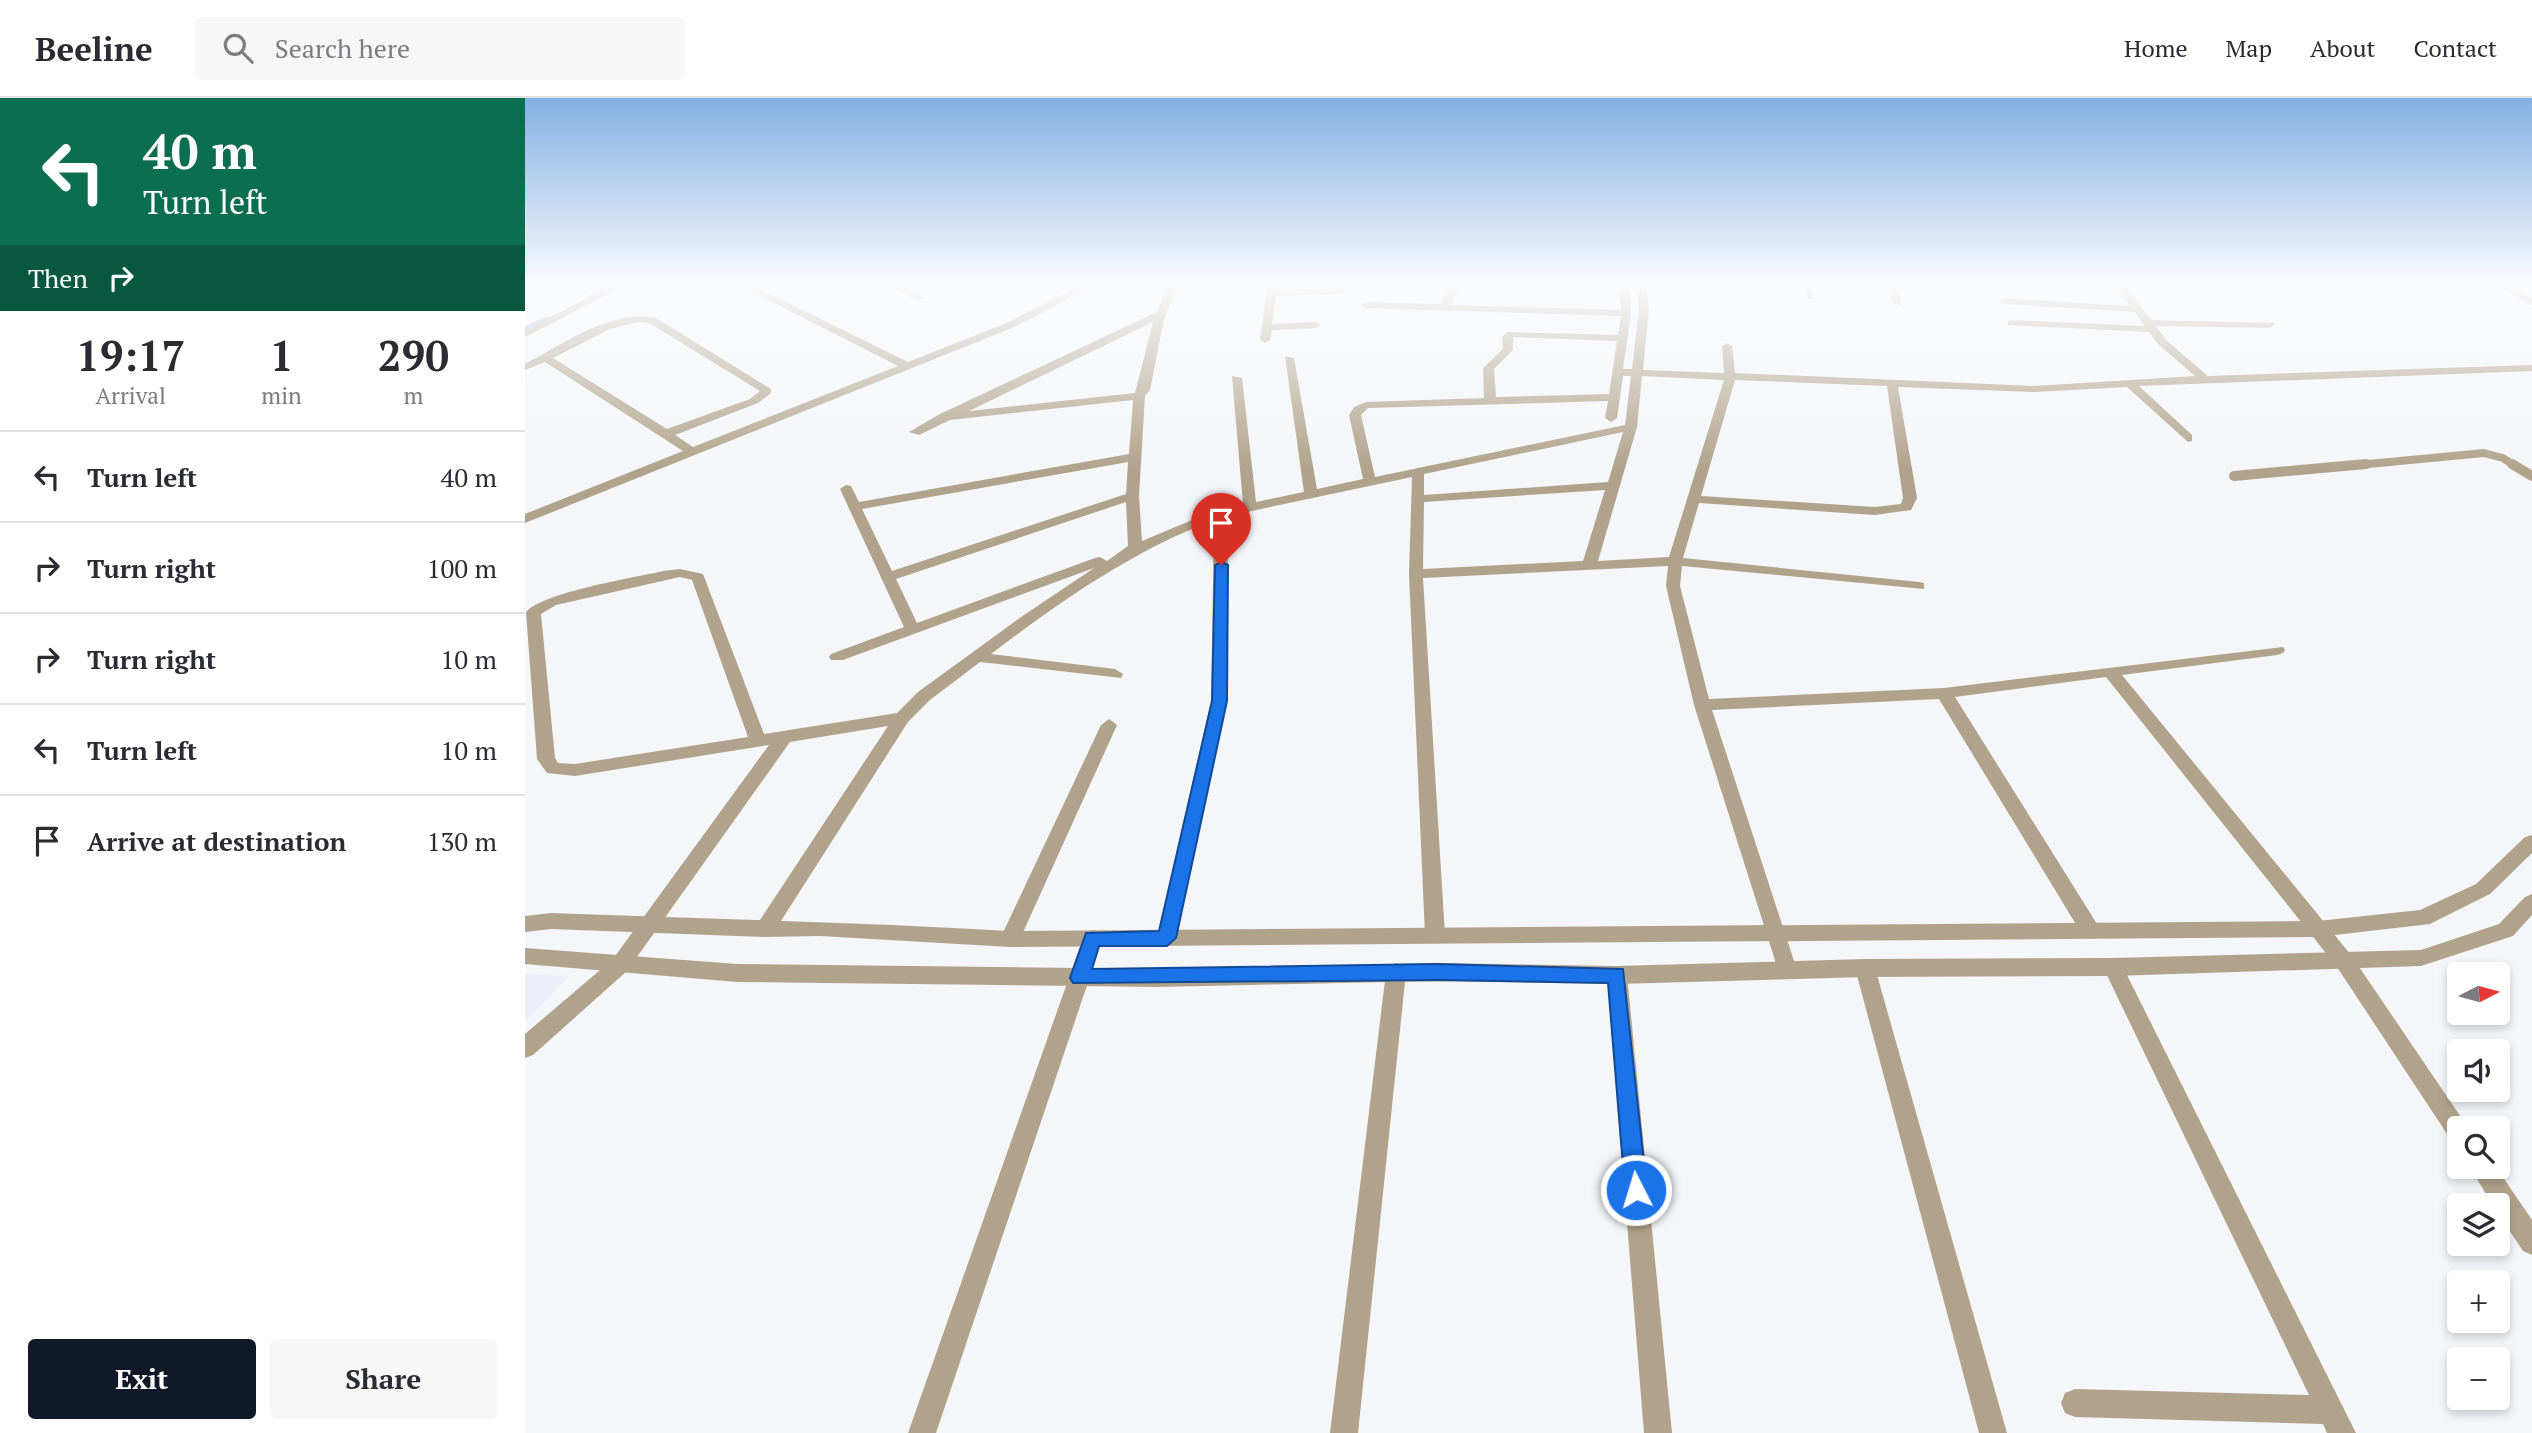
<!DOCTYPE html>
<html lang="en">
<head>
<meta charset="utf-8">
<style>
  :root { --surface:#fff; --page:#f7f7f7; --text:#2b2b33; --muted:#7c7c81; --line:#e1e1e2; --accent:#111827 }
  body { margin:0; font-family:"PT Serif",serif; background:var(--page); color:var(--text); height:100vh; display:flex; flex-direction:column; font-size:26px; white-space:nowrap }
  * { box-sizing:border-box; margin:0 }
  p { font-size:23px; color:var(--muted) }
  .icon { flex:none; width:38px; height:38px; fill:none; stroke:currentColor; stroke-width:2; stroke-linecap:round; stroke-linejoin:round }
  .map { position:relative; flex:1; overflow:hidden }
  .panel { display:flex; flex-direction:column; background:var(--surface); width:525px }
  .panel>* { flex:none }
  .hud { background:#0b6e4f; color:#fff; overflow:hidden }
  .needle { width:46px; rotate:84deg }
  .buttons { position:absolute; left:1922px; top:864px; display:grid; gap:14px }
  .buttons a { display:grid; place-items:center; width:63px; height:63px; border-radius:7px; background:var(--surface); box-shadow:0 4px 10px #0003; font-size:35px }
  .pin { position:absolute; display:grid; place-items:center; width:60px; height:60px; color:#fff; margin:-72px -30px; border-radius:50% 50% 50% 0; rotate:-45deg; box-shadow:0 0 7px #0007 }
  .pin .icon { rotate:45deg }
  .me { position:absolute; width:77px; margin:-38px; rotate:355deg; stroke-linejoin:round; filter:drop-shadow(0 0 5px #0008) }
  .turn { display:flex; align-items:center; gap:24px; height:147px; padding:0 28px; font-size:32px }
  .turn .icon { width:91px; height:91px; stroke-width:2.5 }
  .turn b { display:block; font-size:49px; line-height:60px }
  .then { display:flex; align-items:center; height:66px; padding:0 28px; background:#0003; gap:14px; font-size:26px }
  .eta { display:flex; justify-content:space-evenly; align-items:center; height:119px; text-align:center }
  .eta b { font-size:42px; font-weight:800; line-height:49px }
  .cta { display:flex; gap:14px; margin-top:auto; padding:14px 28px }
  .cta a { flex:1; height:80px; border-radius:7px; background:var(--accent); color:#fff; font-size:28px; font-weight:800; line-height:80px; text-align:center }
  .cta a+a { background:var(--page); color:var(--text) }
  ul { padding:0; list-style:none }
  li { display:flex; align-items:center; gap:21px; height:91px; padding:0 28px; border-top:2px solid var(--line) }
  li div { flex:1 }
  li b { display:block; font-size:26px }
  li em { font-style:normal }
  header { display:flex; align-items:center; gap:42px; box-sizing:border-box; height:98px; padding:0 35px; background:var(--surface); border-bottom:2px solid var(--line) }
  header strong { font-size:33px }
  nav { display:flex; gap:38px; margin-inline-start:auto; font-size:24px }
  .search { width:490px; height:63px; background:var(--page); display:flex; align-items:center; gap:18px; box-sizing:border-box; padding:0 24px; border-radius:7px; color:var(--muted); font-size:26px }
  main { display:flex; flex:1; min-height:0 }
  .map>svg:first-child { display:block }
</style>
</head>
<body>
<header>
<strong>Beeline</strong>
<div class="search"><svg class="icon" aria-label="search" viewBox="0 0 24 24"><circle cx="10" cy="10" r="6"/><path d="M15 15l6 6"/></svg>Search here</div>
<nav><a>Home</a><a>Map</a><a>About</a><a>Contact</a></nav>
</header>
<main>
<section class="panel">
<div class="hud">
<div class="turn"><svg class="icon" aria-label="left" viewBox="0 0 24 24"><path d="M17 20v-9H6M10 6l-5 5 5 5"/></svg><div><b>40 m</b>Turn left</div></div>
<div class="then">Then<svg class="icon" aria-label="right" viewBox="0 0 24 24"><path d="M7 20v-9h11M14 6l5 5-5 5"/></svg></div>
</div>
<div class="eta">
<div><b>19:17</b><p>Arrival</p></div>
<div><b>1</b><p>min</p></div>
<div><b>290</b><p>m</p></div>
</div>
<ul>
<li><svg class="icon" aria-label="left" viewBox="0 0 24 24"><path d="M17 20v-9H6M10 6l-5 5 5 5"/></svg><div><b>Turn left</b></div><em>40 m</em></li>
<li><svg class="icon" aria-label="right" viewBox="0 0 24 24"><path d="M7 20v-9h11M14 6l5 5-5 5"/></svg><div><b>Turn right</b></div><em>100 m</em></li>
<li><svg class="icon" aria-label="right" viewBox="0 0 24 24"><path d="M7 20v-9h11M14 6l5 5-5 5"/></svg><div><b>Turn right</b></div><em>10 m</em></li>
<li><svg class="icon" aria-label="left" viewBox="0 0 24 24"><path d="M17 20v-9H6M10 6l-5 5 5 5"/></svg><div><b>Turn left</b></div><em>10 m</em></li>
<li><svg class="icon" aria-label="arrive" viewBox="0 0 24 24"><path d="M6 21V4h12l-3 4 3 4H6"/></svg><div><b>Arrive at destination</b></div><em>130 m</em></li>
</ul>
<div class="cta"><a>Exit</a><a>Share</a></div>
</section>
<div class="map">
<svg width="2007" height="1335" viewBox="0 0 2007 1335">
  <rect width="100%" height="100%" fill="#f5f6fa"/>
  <!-- built -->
  <path fill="#ededf9" d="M0,876L44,878L0,924Z"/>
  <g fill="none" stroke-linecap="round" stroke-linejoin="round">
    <!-- stream -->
    <path stroke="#8ba9dc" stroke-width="5" d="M63,201L88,184
      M0,231L23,221"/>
    <!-- service-far1 -->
    <path stroke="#b1a38b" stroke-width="8" d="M1822,368L1959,355L1978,360L1990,368"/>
    <!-- service -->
    <path stroke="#b1a38b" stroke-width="10" d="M1987,366L2007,378
      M1709,378L1841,366"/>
    <!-- minor -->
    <path fill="#b1a38b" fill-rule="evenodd" d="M94,184H107L0,239V232Z
      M208,184H221L383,264L484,224L560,184H573L492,228L0,425V416L158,353L20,264L0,272V266C39,246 85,211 131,220L246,291V295L233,305L150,337L168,349L373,268ZM114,224L124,225L235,293L225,301L142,331L28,260L85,231Z
      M356,184H369L400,200L392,202Z
      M644,184H654L639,221L625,292L620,298L614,398L617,443L691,412L718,406L707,278L717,280L731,404L779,394L760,258L769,260L792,391L838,381L824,317L829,309L841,304L959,300L958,270L978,251L977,239L982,234L1093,237L1096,218L841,210L836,207L841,204L916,206L926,184H936L926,207L1096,212L1094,184H1104L1106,215L1098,271H1107L1114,212L1111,184H1121L1124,212L1118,272L1199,275L1197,248L1202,245L1207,248L1210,275L1509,288L1670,278L1633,246L1624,234L1483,227V223L1487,222L1620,228L1610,214L1479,206L1474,203L1479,200L1605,208L1592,190L1538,184H1598L1626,222L1749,225L1750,227L1745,230L1631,228L1641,242L1683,278L2007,267V273L1614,288L1667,337V343L1663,344L1602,289L1509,294L1373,289L1392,400L1386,412L1350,417L1174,405L1158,460L1394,484L1399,485V491L1157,468L1155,488L1184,601L1419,590L1758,549L1760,552L1758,555L1752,557L1597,577L1826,857L1944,1031H1934V1045L1926,1042L1812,869L1581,579L1430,599L1572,826L1575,832L1572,838L1565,840L1558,838L1414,601L1187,612L1272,872L1269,878L1262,881L1255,878L1169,607L1141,488L1143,468L898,480L920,837L917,843L910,845L903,843L900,837L884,476L887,379L703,418L702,603L649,846L642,848L635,846L632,840L686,603L689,422C607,453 536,503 466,556L590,571L598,576L596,580L455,564L405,602L383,624L247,837L240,839L233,837L230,831L233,825L363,628L265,644L102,873L8,957L0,960V936L88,861L244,647L50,678L22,675L12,661L1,514C19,494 108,480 138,473L155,471L178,476L239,636L372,615L393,594L499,517L569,470L318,562H306L304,559L306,556L379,529L315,391L321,387L326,388L334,404L604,356L608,302L425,322L394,337L384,334L413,317L632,214ZM628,224L610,295L444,313ZM988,239L1092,243L1084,296L971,299L969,271L988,252ZM1098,278H1106L1100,327L850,379L836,317L843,310L1083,303L1080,320L1086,324L1092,320ZM1117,278L1199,282L1144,459L1073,463L1112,329ZM1210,282L1362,288L1378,400L1376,406L1350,409L1176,398ZM1098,334L1083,384L899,397V376ZM603,364L601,396L367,473L337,411ZM1080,392L1058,463L898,471L899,404ZM601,404L603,448L582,463L575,459L570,460L392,525L371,481ZM155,479L167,482L223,639L50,666L33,665L30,660L16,516L31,507Z
      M743,184H753L752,192L818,190L823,193L818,196L751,198L747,226L791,224L796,227L791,230L747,232L745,242L740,245L735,242Z
      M1277,184H1287L1289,201H1283Z
      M1362,184H1372L1376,207L1367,205Z
      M1698,184H1847L1848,186L1843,189L1703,187Z
      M1965,184H1978L2007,200V207Z
      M584,621L592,627L495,841L492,847L485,849L478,847L475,841L576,627Z
      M568,832L575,834L578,840L411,1335H383L558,840L561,834Z
      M1588,860L1595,863L1831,1335H1802L1798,1326L1550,1319L1540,1315L1536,1305L1540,1295L1550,1291L1784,1297L1578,869L1581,863Z
      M1340,861L1347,864L1350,870L1482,1335H1454L1330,870L1333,864Z
      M871,865L878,868L881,874L833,1335H805L861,874L864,868Z
      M1092,868L1099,871L1102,877L1147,1335H1119L1082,877L1085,871Z
      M1945,1069H1971L2007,1122V1157L1998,1153L1972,1114V1108H1968Z"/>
    <!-- tertiary -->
    <path fill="#b1a38b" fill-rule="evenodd" d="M2007,737V755L1965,796L1905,826L1793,839L485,849L295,838L240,839L26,831L0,834V818L26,815C179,821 332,824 485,833L1793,823L1895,812L1951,786L2000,739Z
      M2007,796V817L1988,838L1896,868L1588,878L1340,879L1092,886L913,883L633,889L212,884L0,866V850L212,866L633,871L913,865L1092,868L1340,861L1588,860L1896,852L1974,826L2000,799Z"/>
  </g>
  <!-- sky -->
  <linearGradient id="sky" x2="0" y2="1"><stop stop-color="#83b0e3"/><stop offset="0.5" stop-color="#fafbfd"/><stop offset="1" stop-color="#fafbfd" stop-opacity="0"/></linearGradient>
  <rect width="2007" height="371" fill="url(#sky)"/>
  <!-- route -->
  <path fill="#1a73e8" stroke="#114b97" stroke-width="2" d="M696,464L703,467L702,603L651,840L642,848H574L567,871L912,866L1098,871L1122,1092L1119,1100L1111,1103L1103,1100L1100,1092L1083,885L912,882L548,885L545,880L561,835L634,833L687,603L690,467Z"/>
</svg>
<div class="buttons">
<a><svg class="needle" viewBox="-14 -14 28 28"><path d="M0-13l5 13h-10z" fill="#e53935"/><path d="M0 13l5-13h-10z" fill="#7c7c81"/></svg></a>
<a><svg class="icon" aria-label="sound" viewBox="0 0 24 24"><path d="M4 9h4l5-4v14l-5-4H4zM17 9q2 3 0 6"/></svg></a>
<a><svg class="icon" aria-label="search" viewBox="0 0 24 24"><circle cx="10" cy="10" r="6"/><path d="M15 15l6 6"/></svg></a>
<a><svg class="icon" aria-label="layers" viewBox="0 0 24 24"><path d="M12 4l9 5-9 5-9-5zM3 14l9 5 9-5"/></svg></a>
<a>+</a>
<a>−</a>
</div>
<div class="pin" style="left:696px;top:467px;background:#d93025"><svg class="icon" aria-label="arrive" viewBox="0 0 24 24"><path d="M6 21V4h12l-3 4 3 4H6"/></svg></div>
<svg class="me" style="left:1111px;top:1092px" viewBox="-20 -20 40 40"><circle r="17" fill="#1a73e8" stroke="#fff" stroke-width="3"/><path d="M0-11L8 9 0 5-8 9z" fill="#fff"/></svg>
</div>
</main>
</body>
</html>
